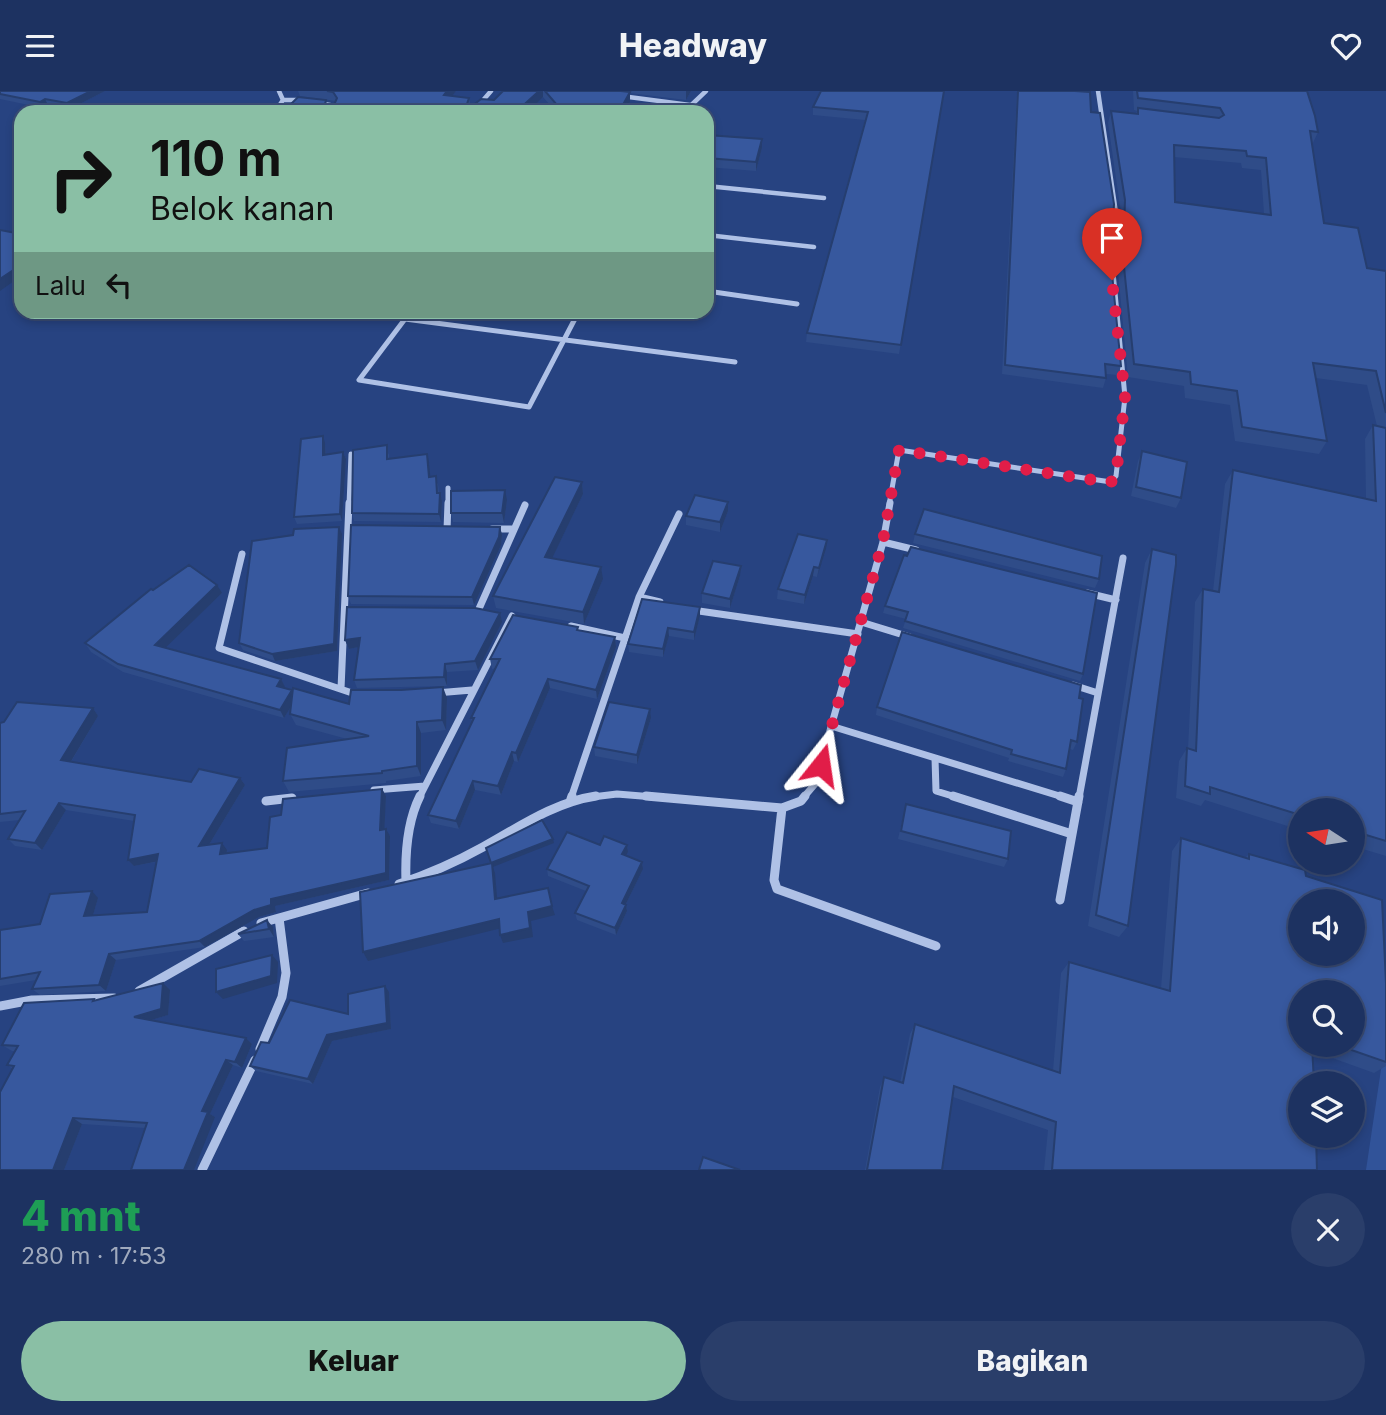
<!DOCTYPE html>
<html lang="id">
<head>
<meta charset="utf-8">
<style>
  :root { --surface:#1d3261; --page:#2a3e6a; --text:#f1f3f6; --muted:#a0aabd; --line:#3b4d76; --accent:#8abfa5 }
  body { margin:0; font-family:Inter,sans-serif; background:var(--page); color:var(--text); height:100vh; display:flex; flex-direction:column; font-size:26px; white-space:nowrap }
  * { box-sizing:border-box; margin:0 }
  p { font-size:23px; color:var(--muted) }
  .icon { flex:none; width:38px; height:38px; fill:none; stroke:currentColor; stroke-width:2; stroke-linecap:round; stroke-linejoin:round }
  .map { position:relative; height:1079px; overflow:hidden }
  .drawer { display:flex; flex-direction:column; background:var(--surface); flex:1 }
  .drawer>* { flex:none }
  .top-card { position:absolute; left:14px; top:14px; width:700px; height:214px; border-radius:21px; box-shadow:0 4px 10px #0003,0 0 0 2px var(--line); background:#8abfa5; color:#111; overflow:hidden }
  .needle { width:46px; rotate:282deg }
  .buttons { position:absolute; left:1288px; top:707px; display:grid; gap:14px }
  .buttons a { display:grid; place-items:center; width:77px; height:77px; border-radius:50%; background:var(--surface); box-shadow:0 4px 10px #0003,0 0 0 2px var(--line); font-size:35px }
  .pin { position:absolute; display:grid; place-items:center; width:60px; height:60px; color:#fff; margin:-72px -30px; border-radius:50% 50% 50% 0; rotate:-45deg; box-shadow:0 0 7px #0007 }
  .pin .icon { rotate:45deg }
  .me { position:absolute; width:77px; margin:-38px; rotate:15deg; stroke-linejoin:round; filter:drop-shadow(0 0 5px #0008) }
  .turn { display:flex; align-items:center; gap:24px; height:147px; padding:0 21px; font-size:32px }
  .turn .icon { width:91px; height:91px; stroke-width:2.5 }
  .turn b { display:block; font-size:49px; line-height:60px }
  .then { display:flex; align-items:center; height:66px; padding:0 21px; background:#0003; gap:14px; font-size:26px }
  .round { display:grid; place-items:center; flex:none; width:74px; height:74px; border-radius:37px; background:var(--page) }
  .summary { display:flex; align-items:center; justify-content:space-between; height:119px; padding:0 21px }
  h1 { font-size:42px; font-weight:800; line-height:52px; color:#1e9e55 }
  .action { display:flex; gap:14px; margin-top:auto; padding:14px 21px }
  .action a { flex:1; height:80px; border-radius:42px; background:var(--accent); color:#111; font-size:28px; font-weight:800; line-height:80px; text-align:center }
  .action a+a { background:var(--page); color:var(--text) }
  header { display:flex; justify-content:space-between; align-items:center; height:91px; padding:0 21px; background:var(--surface); font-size:32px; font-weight:800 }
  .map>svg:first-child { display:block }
</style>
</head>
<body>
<header><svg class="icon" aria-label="menu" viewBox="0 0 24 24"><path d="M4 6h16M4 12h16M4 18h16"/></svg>Headway<svg class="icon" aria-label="heart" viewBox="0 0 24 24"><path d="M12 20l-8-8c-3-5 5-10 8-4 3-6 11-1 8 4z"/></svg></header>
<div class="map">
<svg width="1386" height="1079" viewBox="0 0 1386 1079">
  <rect width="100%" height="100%" fill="#274381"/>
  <!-- green -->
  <path fill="#315399" d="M1386,945V1079H1366Z"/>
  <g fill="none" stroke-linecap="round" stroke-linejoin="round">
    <!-- street-far3 -->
    <path stroke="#afc1e6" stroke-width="4.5" d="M1098,0L1116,122L1113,183
      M621,5L690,14
      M283,9H304
      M319,12L335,15L332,21
      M275,21L283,9L279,0
      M473,21L491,0
      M684,21L706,0
      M707,95L824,107
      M707,144L814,156"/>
    <!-- street-far2 -->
    <path stroke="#afc1e6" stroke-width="5" d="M707,200L797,213
      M411,220L359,289L529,316L579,220
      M405,228L735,271
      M349,414L351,363
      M448,414V397
      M889,414L899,359L1111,391L1116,385L1125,306L1113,181"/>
    <!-- street-far1 -->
    <path stroke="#afc1e6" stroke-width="7" d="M492,438H513
      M447,439L448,412
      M883,451L916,459
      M242,463L219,557L358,604
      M1087,502L1116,509
      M639,506L679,423
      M692,519L858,543
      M478,520L525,414
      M861,531L910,546
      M571,535L625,547
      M1073,594L1098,602
      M341,598L349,412
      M436,602L472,599
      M831,635L1066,707
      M935,667L936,700L959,707
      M374,699L425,695
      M419,707L512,525
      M571,707L639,506L660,511
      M584,707L617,703L666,707
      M803,707L815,693L883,451L890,412
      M1079,707L1123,467"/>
    <!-- street -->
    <path stroke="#afc1e6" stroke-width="9" d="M646,705L782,717L801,710L805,705
      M953,705L1072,743
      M1060,705L1078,711
      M266,710L292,707
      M570,711L572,705
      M782,717L774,789L777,798L936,855
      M406,791C405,763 407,731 420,705
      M399,793C429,783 456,771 483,756C519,736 555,711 596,705
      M1060,809L1079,705
      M261,832L368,802
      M139,900L244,840
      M0,915L32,909L114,907
      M260,958L282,906L286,882L279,827
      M202,1079L255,969"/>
  </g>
  <!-- wall -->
  <path fill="#2f4c88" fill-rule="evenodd" d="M0,0H105L70,18L48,14L43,17L0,8Z
    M298,0H456L452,5L469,7L471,16L494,9L503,0H691L686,9L630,2V11L625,21H556L543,6L528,21H283L326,9L327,15L329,16L334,14L336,10L300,5Z
    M944,0L899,263L806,251L807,242L865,29L813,24V16Z
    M1017,0H1075L1091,21L1111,172L1121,275L1118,284L1106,283V287L1103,297L1002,283Z
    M1133,0H1307L1318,41L1312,54L1324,132L1367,177L1386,180V765L1353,755V719H1300V739L1205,709L1201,715L1176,707L1179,670L1187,657L1188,658L1195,511L1203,498L1213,500L1225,393L1233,379L1366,408L1365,348L1373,334L1377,335L1367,294L1316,287L1327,350L1319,363L1235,350L1230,314L1185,307L1184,295L1128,286L1118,180L1121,122L1108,32L1111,20L1136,23L1137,20L1134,19ZM1174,66L1241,72L1242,77L1261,79L1264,123L1175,111Z
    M707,44L762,57L756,80L707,76Z
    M325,352L326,364L343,361L346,368L342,430L297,433L294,426Z
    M1142,360L1181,407L1176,417L1131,405L1138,370Z
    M389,362V368L429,371L430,385L438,393L439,402H440L442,410L441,431L354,430L352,422Z
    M582,391L583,403L552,467L603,488L584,533L496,517L493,505Z
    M507,409L504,432L453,431L451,422Z
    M728,411V420L720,441L686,434V425Z
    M500,436L502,444L501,454L474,514L351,513L348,505Z
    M342,443L337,560L275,570L243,559L239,552Z
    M915,443L1099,488L1095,497L913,452Z
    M826,458L817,486L813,485L804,513L777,508L778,498Z
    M1152,458L1128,835L1119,846L1088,835L1145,472Z
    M904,464L1083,583L1080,590L903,537L906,528L883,522L885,515Z
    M740,485L730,517L702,512V502Z
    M153,499L222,502L165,556L281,588L285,597L293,601L349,613L447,607L446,639L421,642V685L386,690V692L289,701L283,690L347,648L296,634L290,623L291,615L284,627L123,581L91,561L85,552Z
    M700,525L694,549L669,545L663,566L629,561L628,553Z
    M502,531L478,579L447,581V595L357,597L354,589L358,556L349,558L345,549Z
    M579,539L615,546L616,556L597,608L550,597L518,671L514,670L501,704L475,699L459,738L431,732L428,724L472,631L471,627L496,577L492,578L490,568Z
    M1079,607L1077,651L1073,659L1070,658L1066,678L1063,686L1008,670L1009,667L876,624L877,616Z
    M93,617L98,625L71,671L191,691L240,687L245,694L209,754L227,759V762L267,757L281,724L382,698L386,705L384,738L390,745L389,789L275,815L276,821L259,826L205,856L116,869L106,900L40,904L32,898L36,889L0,895V839L40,833L98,807L93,824L147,821L156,771L134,775L128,769L134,730L66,719L42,759L15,755L8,748L20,729L0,731V632Z
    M651,627L637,673L595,665L594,656Z
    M906,713L1008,768L1004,776L898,748Z
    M1181,747L1245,767L1249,763L1306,785L1386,971V975L1374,982L1313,960L1317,1079H1044L1048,1039L953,1006L942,1079H865L880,996L884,986L900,992L910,943L915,933L1053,980L1061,882L1069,871L1161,897L1172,760ZM1353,901V954H1300Z
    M600,754H627L628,761L626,764L642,771L643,778L626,813L627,820L616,844L577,829L575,822L586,800L548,785L547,778Z
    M273,836L274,846L244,850L238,843Z
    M170,899L168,924L151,929L246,947L252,953L242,977L233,974L210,1023L215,1026L145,1037L82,1033L64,1079L13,978L7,974L15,960H12L2,954L96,910Z
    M389,901L391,938L332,950L313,993L256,980L250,975L269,952L348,923Z"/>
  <!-- shaded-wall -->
  <path fill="#263e6f" d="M91,0H105L70,18L67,12Z
    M447,0H456L446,13L444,4Z
    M539,0H543V6L528,21H516Z
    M686,0H691L686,9Z
    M630,1V11L625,21H619Z
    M45,8L48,14L43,17L40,11Z
    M762,48V57L756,80V71Z
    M21,174V185L0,200V188Z
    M323,345L325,352L326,371L323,364Z
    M343,361L346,368L342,430L340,423Z
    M427,363L429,371L431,394L429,386Z
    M582,391L583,403L547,478L545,466Z
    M505,399L507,409L504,432L502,422Z
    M440,402L442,410L441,431L439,423Z
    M728,411V420L720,441V431Z
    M339,436L342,443L337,560L275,570L272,563Z
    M500,436L502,444L501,454L474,514L472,506Z
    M827,449L826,458L817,486L819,477Z
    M741,475L740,485L730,517V508Z
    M601,476L603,488L584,533L583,521Z
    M814,476L813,485L804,513L805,504Z
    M217,494L222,502L160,562L155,554Z
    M700,516V525L694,549V541Z
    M500,522L502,531L478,579L475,570Z
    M668,537L669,545L663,566V558Z
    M615,546L616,556L597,608L596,599Z
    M360,547L363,555L349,558L345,549Z
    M445,573L447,581V595L444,586Z
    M281,588L285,596L281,603L277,595Z
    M548,588L550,597L518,671L516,662Z
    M443,596L447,607L446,639L442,629Z
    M292,599L296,607L284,627L280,619Z
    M93,617L98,625L67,677L61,669Z
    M650,618L651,627L637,673V664Z
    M417,631L421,642V685L417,675Z
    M512,661L514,670L501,704L498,695Z
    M240,687L245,694L204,762L199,755Z
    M473,690L475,699L459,738L456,730Z
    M382,698L386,705L384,746L380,739Z
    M59,712L66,719L42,759L35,752Z
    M386,738L390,745L389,789L275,815L276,821L259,826L205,856L199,850L271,808Z
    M553,748L554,752L493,776L495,782L498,817L495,808L491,772Z
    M222,752L227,759L226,769L220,763Z
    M627,754L628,761L623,770L622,763Z
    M158,763L164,769L134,775L128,769Z
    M642,771L643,778L623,819L622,812Z
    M92,800L98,807L91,831L84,825Z
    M626,814L627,820L616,844L615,837Z
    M552,815L555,824L531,830L533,846L503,852L500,844L528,821Z
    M499,828L502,837L368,870L363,861Z
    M267,829L273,836L274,846L269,838Z
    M109,863L116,869L106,900L99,894Z
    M272,864L278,871L277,892L223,908L216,901Z
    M163,892L170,899L168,924L141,932L134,926Z
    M385,895L389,901L391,938L332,950L313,993L308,988L327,944Z
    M246,947L252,953L242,977L235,971Z
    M226,969L233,974L210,1023L215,1026L194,1079H184L202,1020Z
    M73,1027L82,1033L64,1079H53Z"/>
  <!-- building -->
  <path fill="#37589e" stroke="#263e6f" stroke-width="2" fill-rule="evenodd" d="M0,0H91L67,12L45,8L40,11L0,3Z
    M327,0H447L444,4L469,7L467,13L471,16L481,8L494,9L503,0H539L516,21H283L298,6L326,9L325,13L329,16L334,14L337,7L333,1Z
    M545,0H621L630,1L619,21H563Z
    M821,0H944L901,254L807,242L868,21L813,16Z
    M1018,0H1075L1090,1L1091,21L1100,22L1114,113L1111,172L1121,275L1105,273L1106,287L1005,274Z
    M1137,0H1307L1315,25L1318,41L1310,40L1324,132L1358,137L1367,177L1386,180V322L1376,280L1313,272L1327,350L1242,336L1237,300L1191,293L1190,281L1134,273L1123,166L1125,109L1111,20L1138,23V17L1219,27L1224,24L1220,17L1138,7ZM1174,54L1246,60L1247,65L1266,67L1271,124L1175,111Z
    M707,44L762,48L756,71L707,67Z
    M0,139L21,143V174L0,188Z
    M1373,334L1386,337V750L1353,740V719H1300V724L1210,696V703L1185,695L1187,657L1196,660L1203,498L1219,501L1233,379L1376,410Z
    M323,345V364L343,361L340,423L294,426L301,348Z
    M387,354V368L427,363L429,386L436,385L437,402H440L439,423L352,422L353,359Z
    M1142,360L1187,371L1181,407L1136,396Z
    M555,386L582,391L545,466L601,476L583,521L493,505Z
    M505,399L502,422H451V400Z
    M695,404L728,411L720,431L686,425Z
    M924,418L1102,465L1099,488L915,443Z
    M351,434L500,436L499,446L472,506L348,505Z
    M339,436L334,553L272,563L239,552L252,450L293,444L294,438Z
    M798,443L827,449L819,477L814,476L805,504L778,498Z
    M911,456L1097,502L1083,583L905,530L908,521L885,515L904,464L907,465Z
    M1152,458L1176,464V473L1128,835L1096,824Z
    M713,470L741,475L730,508L702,502Z
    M189,474L217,494L155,554L281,588L277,595L292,599L280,619L118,573L85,552L151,498L153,499Z
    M642,508L700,516L694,541L668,537L663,558L628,553Z
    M347,516L475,517L500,522L475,570L445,573L444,586L354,589L360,547L345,549Z
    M513,524L578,536L577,539L615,546L596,599L548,588L516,662L512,661L498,695L473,690L456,730L428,724L474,627H471L500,568H490Z
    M902,541L1081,594L1079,607L1083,608L1077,651L1071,649L1066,678L1011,663L1012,659L877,616Z
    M443,596L442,629L417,631V675L382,680V682L283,690L287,657L369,645L290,623L293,597L349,613L351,599H401Z
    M17,611L93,617L61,669L191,691L199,678L240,687L199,755L222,752L220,763L267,757L270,726L281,724L283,708L382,698L380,739L386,738V782L271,808V814L254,819L199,850L109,863L99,894L32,898L40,881L0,888V839L40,833L50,803L92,800L84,825L147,821L158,763L128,769L135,724L59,712L35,752L8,748L25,720L0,723V632L4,631Z
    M609,611L650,618L637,664L594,656Z
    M906,713L1011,740L1008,768L901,740Z
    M542,729L553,748L491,772L486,757Z
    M567,741L600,754L604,745L627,754L622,763L642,771L622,812L626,814L615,837L575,822L589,795L547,778Z
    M1181,747L1249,768V763L1305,779L1306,785L1382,809L1386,892V971L1337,954H1353V901H1300V954H1312L1314,992H1300V1045H1316L1317,1079H1052L1056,1031L954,995L942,1079H867L884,986L903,992L915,933L1060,982L1069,871L1170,900ZM1300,810H1353V863H1300Z
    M492,772L495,808L548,797L552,815L528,821L530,837L500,844L499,828L363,861L360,801Z
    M267,829L269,838L238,843Z
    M272,864L271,885L216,901V878Z
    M163,892L161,918L134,926L246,947L235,971L226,969L202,1020L208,1021L184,1079H131L147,1032L73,1027L53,1079H0V1001L14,975L7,974L18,955L2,954L24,912L94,908L93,910Z
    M385,895L387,932L327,944L308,988L250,975L261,951L269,952L290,909L348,923V903Z
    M703,1066L740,1079H699Z"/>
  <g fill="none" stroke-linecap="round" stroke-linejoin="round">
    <!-- route -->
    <path stroke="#e11d48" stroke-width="12" stroke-dasharray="0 21.6" d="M821,674L883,450L899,359L1100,390L1111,391L1116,385L1125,306L1112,189"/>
  </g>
</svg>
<div class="buttons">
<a><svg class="needle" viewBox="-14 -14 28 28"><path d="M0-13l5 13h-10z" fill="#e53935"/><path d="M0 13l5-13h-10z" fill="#a0aabd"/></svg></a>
<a><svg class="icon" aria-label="sound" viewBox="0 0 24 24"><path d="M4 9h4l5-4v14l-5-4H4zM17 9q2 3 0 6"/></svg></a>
<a><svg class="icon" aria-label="search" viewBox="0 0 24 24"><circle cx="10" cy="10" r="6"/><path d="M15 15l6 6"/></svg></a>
<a><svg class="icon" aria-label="layers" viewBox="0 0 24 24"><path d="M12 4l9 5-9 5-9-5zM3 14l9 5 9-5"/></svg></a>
</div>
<div class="pin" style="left:1112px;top:189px;background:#d93025"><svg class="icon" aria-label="arrive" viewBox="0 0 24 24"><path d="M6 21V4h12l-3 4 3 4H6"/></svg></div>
<svg class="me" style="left:821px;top:674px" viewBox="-20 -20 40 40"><path d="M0-17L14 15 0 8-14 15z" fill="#e11d48" stroke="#fff" stroke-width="4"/></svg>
<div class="top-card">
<div class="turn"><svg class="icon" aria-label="right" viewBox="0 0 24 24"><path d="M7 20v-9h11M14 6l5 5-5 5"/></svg><div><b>110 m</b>Belok kanan</div></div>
<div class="then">Lalu<svg class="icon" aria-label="left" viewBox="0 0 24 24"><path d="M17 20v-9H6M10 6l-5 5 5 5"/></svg></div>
</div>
</div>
<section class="drawer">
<div class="summary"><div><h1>4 mnt</h1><p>280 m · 17:53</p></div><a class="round"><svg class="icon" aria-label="close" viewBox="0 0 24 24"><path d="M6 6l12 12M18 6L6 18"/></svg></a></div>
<div class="action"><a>Keluar</a><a>Bagikan</a></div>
</section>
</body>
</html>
